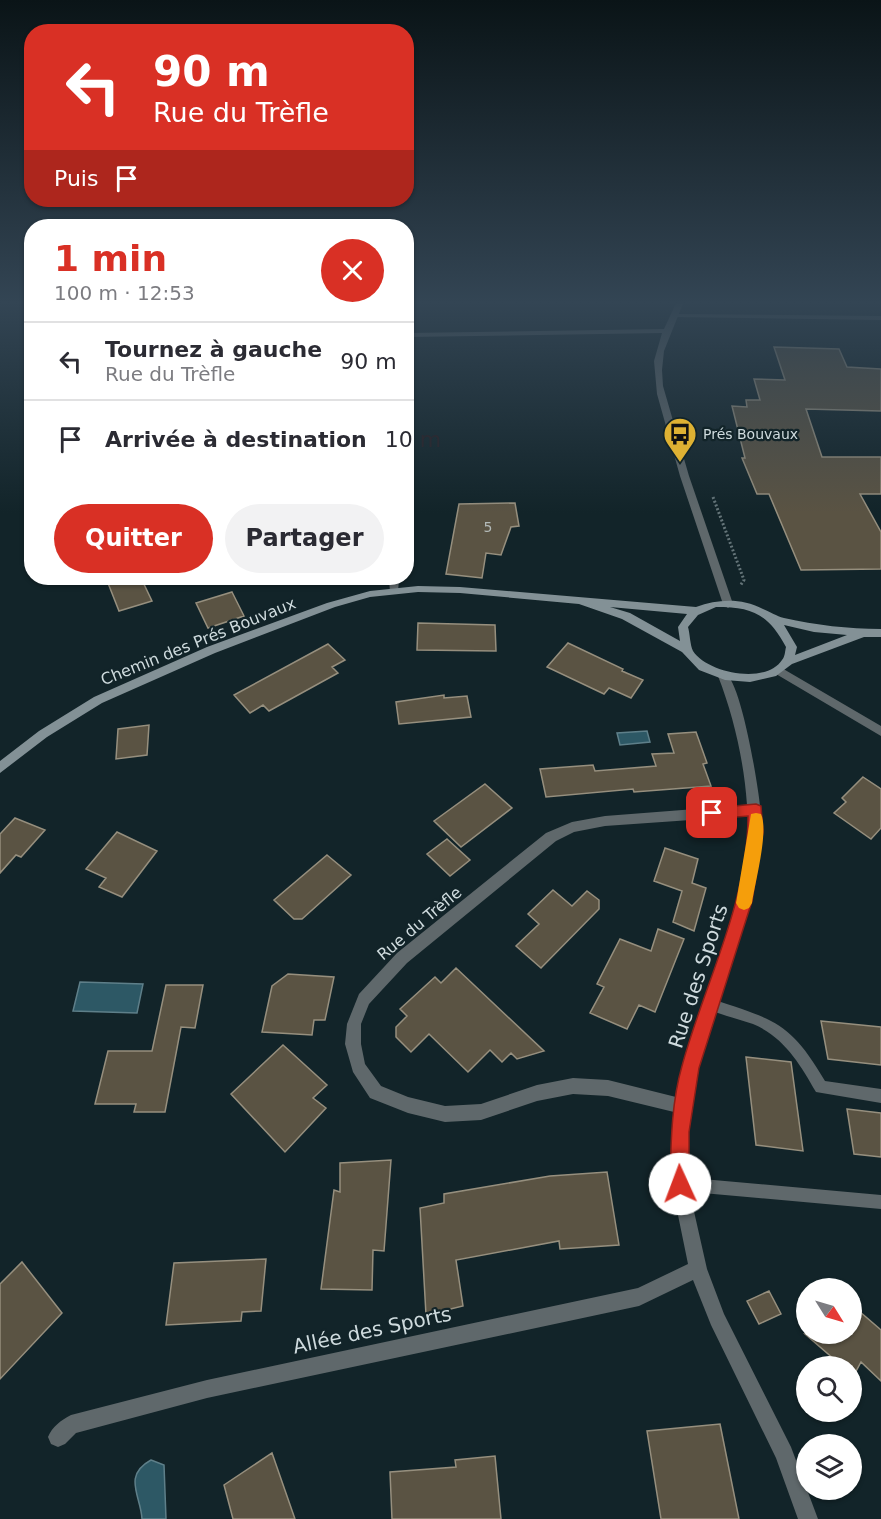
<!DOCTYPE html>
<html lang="fr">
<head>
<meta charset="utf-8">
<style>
  :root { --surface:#fff; --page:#f2f2f3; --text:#2b2b33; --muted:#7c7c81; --line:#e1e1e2; --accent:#d93025 }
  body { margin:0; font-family:"DejaVu Sans",sans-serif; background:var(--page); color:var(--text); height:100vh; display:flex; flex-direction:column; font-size:22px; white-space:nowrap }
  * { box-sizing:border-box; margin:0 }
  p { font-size:20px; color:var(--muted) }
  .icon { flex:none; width:33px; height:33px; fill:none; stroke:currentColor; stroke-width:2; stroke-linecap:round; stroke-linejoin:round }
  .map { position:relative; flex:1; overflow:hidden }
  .details { position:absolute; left:24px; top:219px; width:390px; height:366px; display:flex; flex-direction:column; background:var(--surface); border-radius:24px; box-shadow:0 2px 4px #0004 }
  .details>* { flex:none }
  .hud { position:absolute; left:24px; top:24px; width:390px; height:183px; border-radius:24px; box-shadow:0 2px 4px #0004; background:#d93025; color:#fff; overflow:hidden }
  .needle { width:39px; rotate:127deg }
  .fabs { position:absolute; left:796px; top:1278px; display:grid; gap:12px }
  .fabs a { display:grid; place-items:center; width:66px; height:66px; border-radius:50%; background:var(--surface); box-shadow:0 2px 4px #0004; font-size:30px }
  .pin { position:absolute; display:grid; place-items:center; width:51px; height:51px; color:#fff; margin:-26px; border-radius:12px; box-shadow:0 3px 9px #0006 }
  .me { position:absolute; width:66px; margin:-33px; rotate:358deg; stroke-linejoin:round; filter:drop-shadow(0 0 4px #0008) }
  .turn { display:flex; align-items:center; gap:21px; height:126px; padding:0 30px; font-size:27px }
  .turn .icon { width:78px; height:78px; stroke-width:2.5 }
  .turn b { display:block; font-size:42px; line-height:51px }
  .then { display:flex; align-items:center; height:57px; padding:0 30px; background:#0003; gap:12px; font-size:22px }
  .round { display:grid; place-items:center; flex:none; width:63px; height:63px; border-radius:32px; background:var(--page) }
  .overview { display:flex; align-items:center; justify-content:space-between; height:102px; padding:0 30px }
  h1 { font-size:36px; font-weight:700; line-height:45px; color:var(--accent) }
  .action { display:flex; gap:12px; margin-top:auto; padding:12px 30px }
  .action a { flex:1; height:69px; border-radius:36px; background:var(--accent); color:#fff; font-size:24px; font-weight:700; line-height:69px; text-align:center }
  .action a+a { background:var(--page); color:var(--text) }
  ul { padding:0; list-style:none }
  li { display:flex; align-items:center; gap:18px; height:78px; padding:0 30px; border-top:2px solid var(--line) }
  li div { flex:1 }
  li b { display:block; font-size:22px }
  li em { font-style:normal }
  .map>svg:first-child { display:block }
</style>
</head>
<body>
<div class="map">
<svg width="881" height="1519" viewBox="0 0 881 1519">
  <rect width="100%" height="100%" fill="#122429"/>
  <!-- water -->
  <path fill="#2d5865" stroke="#5e7f89" stroke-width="1.5" d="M647,731L650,742L620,745L617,733Z
    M80,982L143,984L137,1013L73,1011Z
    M151,1460L164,1465L166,1519H142C141,1496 122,1476 151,1460Z"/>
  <!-- building -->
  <path fill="#5a5343" stroke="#968f7e" stroke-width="1.5" d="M774,347L839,349L847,367L881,369V411L806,409L822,457H881V494H860L881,532V569L801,570L769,494H757L742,458H745L732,406L747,407L746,400H760L754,379L785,380Z
    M515,503L519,526L511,527L501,555L486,553L482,578L446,574L459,504Z
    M106,578H141L152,601L119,611Z
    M232,592L244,616L208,628L196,603Z
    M418,623L495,625L496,651L417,650Z
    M568,643L623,669L622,671L643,680L631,698L609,688L604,694L547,667Z
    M328,644L345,660L332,667L338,673L269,711L263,705L250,713L234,695Z
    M444,695V698L467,696L471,717L399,724L396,702Z
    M149,725L147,755L116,759L118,729Z
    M696,732L707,763L703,764L711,786L634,792L633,789L546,797L540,769L593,765L595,771L656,766L652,754L674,753L668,734Z
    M863,777L881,789V828L871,839L834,813L846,802L842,798Z
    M485,784L512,808L461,847L434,821Z
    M15,818L45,830L21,857L16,855L0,873V834Z
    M117,832L157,851L122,897L99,887L106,878L86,869Z
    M447,839L470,860L450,876L427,854Z
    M665,848L698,859L692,883L706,888L694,931L673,922L682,891L654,881Z
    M327,855L351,875L302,919H294L274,900Z
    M553,890L572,906L587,891L599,900V909L541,968L516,946L539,924L528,914Z
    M658,929L684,939L655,1012L639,1005L627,1029L590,1013L604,987L597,984L620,939L651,951Z
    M456,968L492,1002L544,1051L517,1059L511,1053L502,1062L490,1050L468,1072L429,1034L411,1052L396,1037V1027L407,1016L400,1009L435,977L441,983Z
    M288,974L334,977L325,1020H314L312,1035L262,1032L272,986Z
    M166,985H203L195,1028L181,1027L165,1112H134L136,1104H95L108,1051H152Z
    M821,1021L881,1027V1065L828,1059Z
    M283,1045L327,1085L313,1098L326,1108L285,1152L231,1094Z
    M746,1057L791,1062L803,1151L756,1145Z
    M847,1109L881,1113V1157L854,1154Z
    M391,1160L384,1251L373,1250L372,1290L321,1289L334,1190L340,1192V1163Z
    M607,1172L619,1245L560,1249L559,1241L456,1260L463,1306L426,1315L420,1208L444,1203V1194L550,1176Z
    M266,1259L261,1311L242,1312L241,1321L166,1325L174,1263Z
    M22,1262L62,1313L0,1379V1284Z
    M769,1291L781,1314L759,1324L747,1301Z
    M852,1305L881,1330V1381L861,1362L853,1377L852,1366H842L805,1334H852Z
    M720,1424L739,1519H661L647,1431Z
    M272,1453L295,1519H233L224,1485Z
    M495,1456L501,1519H392L390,1472L456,1467L455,1460Z"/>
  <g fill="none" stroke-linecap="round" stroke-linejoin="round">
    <!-- path -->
    <path stroke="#657579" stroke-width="3" stroke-dasharray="2 2" stroke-linecap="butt" d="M713,497L744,580L740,586"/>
    <!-- lane -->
    <path fill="#5f686b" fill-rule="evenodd" d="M674,314L881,316V320L672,317V315Z
      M712,999C774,1020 790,1021 825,1081L881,1089V1103L816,1092C800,1064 784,1037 753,1024C738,1019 722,1015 707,1009L706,1005L707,1001Z
      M680,1177L881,1195V1209L680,1191L675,1189L673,1184L675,1179Z"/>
    <!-- street -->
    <path fill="#5f686b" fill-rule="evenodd" d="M677,301H684L664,351L662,370L663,386L689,476L733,604L728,608L723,604L680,476L657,394L654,361L662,333L406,337V333L664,329Z
      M389,578H399L398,593H390Z
      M780,667L881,726V736L776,674L774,671Z
      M724,672C741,679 758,785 760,806L762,810L761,813L762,832L752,901L698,1068L690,1106L686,1176L707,1269L724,1314L791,1447L818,1519H798L776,1458L711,1325L693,1280L639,1306L207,1398L76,1433L65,1444L58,1447L51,1444L48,1437C52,1427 61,1420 71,1415L207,1380L638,1288L688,1264L670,1176L674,1112L608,1096L573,1094L537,1101L481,1120L445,1122L408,1113L370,1098L353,1072L345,1044L347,1024L359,994L397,953L546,833L572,822L605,816L747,805C744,762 734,717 718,676ZM748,816C750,835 746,852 743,871C730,948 693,1020 676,1097L608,1080L573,1078L537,1085L481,1104L445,1106L408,1097L381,1086L365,1064L361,1044V1024L369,1004L407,963L556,841L574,832L605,826Z"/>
    <!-- secondary -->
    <path fill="#839196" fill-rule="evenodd" d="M418,586L460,587L696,607C719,599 741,598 763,609C771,612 776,616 784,618C816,625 848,629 881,629V637H864L792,664L776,676L750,682L725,680L699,670L682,652L622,619L579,604L460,593L418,592L370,597L335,607L215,653L102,703L47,737L0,773V761L39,731L94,697L207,647L327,603L370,591ZM610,607L687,614L678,627L680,641L630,613ZM716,607C753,607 768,614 786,647C785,651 785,657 782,660C766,685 707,673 693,651C690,645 690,634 688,627L698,615ZM784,625L814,632L847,635L795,655L797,647Z"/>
  </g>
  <!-- sky -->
  <linearGradient id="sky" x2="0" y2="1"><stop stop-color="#0a1417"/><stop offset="0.59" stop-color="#334554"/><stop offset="1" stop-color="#334554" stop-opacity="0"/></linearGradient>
  <rect width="881" height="513" fill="url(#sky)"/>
  <!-- route -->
  <path fill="#d93025" stroke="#8d1f18" stroke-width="1.5" d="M756,804L761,806L763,832L752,901L699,1068L689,1132V1184L686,1191L680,1193L673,1191L670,1184C671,1145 671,1104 682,1066C704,984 748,904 748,816L712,819L707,818L705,813L707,809L712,808Z"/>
  <!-- slow -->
  <path fill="#f59e0b" d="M756,813L761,814C769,831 755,883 752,903L749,908L744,910L739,908L736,903L751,814Z"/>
  <!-- icons -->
  <defs>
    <symbol id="bus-pin" viewBox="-11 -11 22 30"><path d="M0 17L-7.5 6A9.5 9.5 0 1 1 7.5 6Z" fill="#deb133" stroke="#122429"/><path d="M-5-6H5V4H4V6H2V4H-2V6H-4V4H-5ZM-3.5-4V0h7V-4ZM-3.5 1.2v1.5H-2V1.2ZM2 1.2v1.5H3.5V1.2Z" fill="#111"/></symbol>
  </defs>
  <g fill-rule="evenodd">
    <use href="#bus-pin" x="661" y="415" width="38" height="52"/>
  </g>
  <g text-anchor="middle" stroke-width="4.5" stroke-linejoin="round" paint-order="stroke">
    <!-- far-poi labels -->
    <g font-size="14" fill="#cfdbde" stroke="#122429" text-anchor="start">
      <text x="703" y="439">Prés Bouvaux</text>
    </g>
    <!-- number labels -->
    <g font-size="14" fill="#b2b9b7">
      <text x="488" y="532">5</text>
    </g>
    <!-- street labels -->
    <g font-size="16" fill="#cfdbde" stroke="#122429">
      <text transform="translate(198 641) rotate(-22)" y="6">Chemin des Prés Bouvaux</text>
      <text transform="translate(419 923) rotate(-40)" y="6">Rue du Trèfle</text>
    </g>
    <!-- near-street labels -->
    <g font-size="20" fill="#cfdbde" stroke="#122429">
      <text transform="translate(698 976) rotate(-72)" y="7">Rue des Sports</text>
      <text transform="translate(372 1330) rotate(-12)" y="7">Allée des Sports</text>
    </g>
  </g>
</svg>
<div class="fabs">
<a><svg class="needle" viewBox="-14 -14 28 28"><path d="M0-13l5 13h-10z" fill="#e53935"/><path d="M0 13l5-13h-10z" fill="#7c7c81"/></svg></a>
<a><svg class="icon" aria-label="search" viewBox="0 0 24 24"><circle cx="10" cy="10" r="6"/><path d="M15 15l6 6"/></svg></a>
<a><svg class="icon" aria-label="layers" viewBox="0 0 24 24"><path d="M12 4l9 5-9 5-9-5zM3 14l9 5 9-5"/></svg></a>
</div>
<div class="pin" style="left:712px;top:813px;background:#d93025"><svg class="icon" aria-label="arrive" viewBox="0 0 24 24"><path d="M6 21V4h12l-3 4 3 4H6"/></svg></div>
<svg class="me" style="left:680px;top:1184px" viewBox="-20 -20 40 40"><circle r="19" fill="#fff"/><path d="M0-13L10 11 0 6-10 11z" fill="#d93025"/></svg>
<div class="hud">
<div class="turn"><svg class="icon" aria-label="left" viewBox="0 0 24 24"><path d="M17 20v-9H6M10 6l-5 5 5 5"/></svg><div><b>90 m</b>Rue du Trèfle</div></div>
<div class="then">Puis<svg class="icon" aria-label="arrive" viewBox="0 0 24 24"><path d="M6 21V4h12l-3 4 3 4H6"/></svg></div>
</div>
<section class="details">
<div class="overview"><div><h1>1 min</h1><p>100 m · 12:53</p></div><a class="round" style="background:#d93025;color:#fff"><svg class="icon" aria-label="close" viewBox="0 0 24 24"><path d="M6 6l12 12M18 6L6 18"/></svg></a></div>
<ul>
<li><svg class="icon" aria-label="left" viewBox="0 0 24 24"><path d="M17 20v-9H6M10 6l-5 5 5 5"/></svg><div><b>Tournez à gauche</b><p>Rue du Trèfle</p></div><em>90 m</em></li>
<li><svg class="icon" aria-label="arrive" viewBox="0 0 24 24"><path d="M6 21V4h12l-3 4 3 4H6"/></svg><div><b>Arrivée à destination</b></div><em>10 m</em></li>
</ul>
<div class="action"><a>Quitter</a><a>Partager</a></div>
</section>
</div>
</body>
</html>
